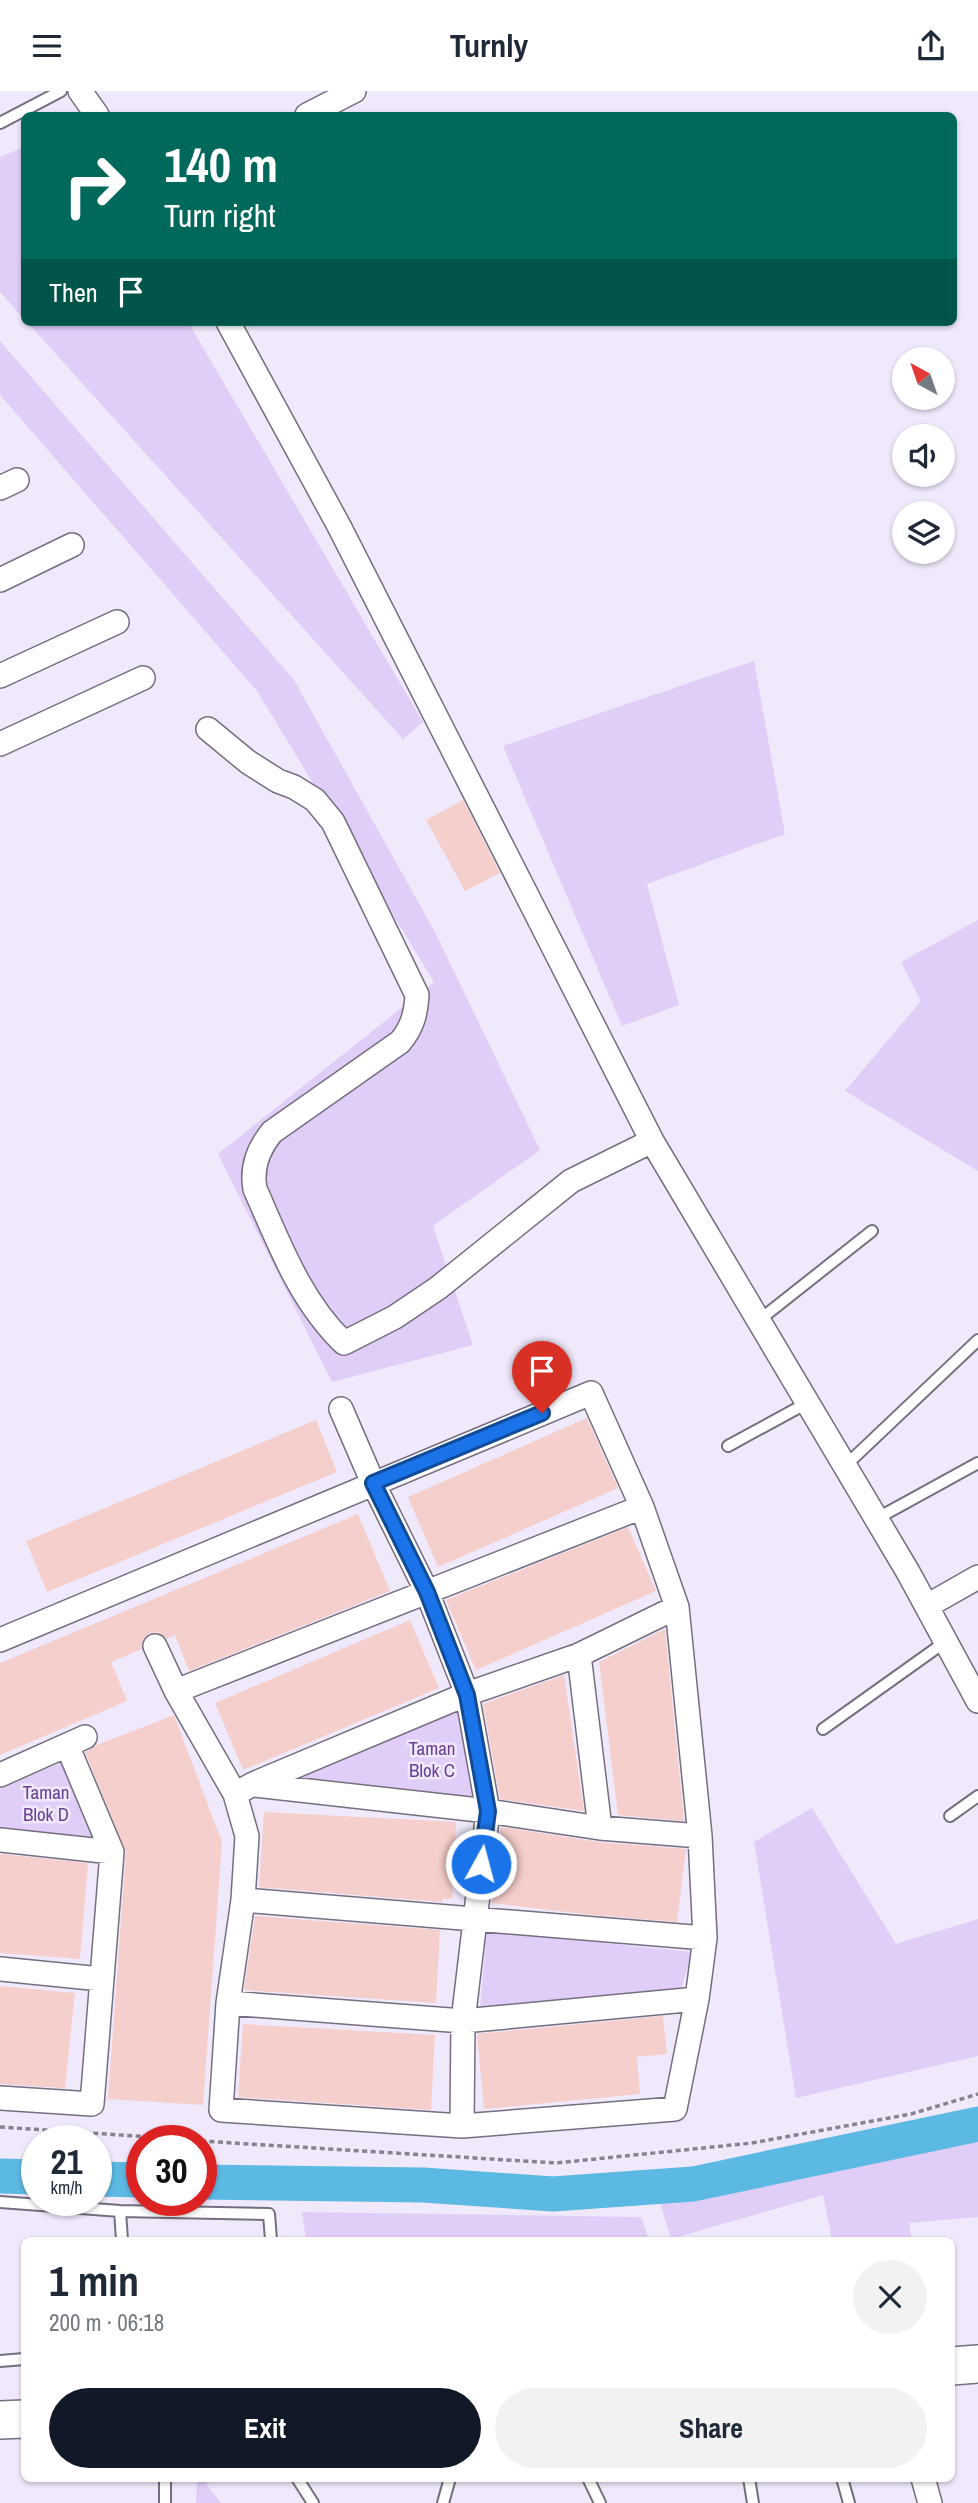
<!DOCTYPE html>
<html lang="en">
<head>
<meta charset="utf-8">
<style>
  :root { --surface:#fff; --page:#f2f2f3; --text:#1f2937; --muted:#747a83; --accent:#111827 }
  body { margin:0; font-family:"Archivo Narrow",sans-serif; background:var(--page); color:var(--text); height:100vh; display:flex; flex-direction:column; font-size:26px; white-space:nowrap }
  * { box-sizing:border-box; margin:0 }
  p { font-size:23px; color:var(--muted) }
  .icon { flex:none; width:38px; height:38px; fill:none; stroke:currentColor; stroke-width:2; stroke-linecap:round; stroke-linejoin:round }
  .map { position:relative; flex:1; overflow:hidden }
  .side { position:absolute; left:21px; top:2146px; width:934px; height:245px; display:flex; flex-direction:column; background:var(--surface); border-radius:10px; box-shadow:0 2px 5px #0004 }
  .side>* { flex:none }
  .top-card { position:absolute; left:21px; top:21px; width:936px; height:214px; border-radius:10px; box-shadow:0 2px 5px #0004; background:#00695c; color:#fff; overflow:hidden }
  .needle { width:46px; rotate:320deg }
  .controls { position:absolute; left:892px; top:256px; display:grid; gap:14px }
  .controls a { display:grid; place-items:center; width:63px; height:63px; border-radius:50%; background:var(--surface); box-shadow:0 2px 5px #0004; font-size:35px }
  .speed { position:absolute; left:21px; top:2034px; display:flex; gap:14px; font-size:35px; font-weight:700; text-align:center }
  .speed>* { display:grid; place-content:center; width:91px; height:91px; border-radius:50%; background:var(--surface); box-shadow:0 2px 5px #0004; line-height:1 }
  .speed small { font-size:18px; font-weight:400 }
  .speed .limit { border:10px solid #d22; background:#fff; color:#111 }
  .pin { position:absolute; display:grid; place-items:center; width:60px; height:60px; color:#fff; margin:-72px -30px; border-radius:50% 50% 50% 0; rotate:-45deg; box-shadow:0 0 7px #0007 }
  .pin .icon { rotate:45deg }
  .me { position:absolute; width:77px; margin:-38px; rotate:7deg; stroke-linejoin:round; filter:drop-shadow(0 0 5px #0008) }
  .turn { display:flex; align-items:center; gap:24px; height:147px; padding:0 28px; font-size:32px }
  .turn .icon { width:91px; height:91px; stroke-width:2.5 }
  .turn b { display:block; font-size:49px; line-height:60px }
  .then { display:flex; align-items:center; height:66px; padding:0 28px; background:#0003; gap:14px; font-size:26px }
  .round { display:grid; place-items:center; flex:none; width:74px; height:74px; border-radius:37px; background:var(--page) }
  .overview { display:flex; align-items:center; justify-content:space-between; height:119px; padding:0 28px }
  h1 { font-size:42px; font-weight:700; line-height:52px }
  .button { display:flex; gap:14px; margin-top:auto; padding:14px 28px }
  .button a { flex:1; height:80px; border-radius:42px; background:var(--accent); color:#fff; font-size:28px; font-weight:700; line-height:80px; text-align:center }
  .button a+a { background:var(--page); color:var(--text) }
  header { display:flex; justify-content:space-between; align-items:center; height:91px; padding:0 28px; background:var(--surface); font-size:32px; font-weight:700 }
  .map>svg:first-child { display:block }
</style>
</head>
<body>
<header><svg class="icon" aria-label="menu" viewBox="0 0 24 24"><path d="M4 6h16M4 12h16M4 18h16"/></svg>Turnly<svg class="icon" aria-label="share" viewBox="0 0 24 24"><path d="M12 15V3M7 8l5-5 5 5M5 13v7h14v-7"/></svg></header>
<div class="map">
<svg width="978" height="2412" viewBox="0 0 978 2412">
  <rect width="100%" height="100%" fill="#f0e9fc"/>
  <!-- green -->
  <path fill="#e0cef8" d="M24,56V228L0,201V66Z
    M27,231H188L423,631L403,648Z
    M0,250L294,589L435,841L540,1059L433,1135L473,1254L332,1291L218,1063L434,891L257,600L0,304Z
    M754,570L785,743L647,793L679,914L622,935L503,655Z
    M978,829V1080L845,1000L921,910L901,871Z
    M459,1620L473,1706L290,1689Z
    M63,1671L97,1751L0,1739V1698Z
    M812,1717L896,1853L978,1828V1965L796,2007L754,1751Z
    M487,1840L692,1861L681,1899L480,1918Z
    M978,2049V2126L909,2132L912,2149H832L823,2104L671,2148L659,2109Z
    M302,2121L641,2126L649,2149H306Z
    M197,2387H202L221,2412H196Z"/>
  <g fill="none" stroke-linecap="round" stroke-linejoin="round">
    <!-- river -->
    <path stroke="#5cb9e4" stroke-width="35" d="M0,2085L37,2086
      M96,2088L142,2089
      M201,2091L423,2094L553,2103L693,2093L978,2033"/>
  </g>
  <!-- building -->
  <path fill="#f5cfcb" d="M463,709L500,782L465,800L426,729Z
    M587,1327L618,1397L438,1476L408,1406Z
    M316,1329L337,1381L47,1501L26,1450Z
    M358,1423L390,1500L189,1580L175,1544L167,1548L157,1541L150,1542L143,1548L142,1558L111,1571L127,1610L0,1664V1572Z
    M628,1436L656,1500L476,1579L446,1509Z
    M410,1529L439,1597L243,1679L215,1612Z
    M665,1538L684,1730L618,1724L599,1571Z
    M564,1584L584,1720L500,1708L483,1613Z
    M174,1624L222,1751L203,2014L108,2008L126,1761L85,1661L97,1654Z
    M264,1721L456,1731L452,1808H442V1811L259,1796Z
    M501,1736L598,1751L686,1758L677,1831L584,1823L492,1812Z
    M0,1763L88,1772L80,1868L0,1862Z
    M255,1825L440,1839L436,1912L244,1899Z
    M0,1895L75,1902L65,1997L0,1993Z
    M663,1925L667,1963L637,1966L640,2003L484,2018L477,1943Z
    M243,1933L435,1944L431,2019L238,2006Z"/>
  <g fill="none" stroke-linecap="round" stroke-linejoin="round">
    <defs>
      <path id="service" d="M0,32L61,0
        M758,1230L872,1140
        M728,1355L807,1312
        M845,1375L978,1249
        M876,1428L978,1372
        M823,1638L945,1551
        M950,1725L978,1705
        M0,2111L120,2120L269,2123L271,2149
        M120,2120L122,2149
        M0,2270L24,2268
        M165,2387V2412
        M297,2387L313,2412
        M588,2387L600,2412
        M749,2387L753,2412
        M842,2387L849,2412
        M443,2412L450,2387"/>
      <path id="minor" d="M80,0L97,24
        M307,24L354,0
        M228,231L339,435L652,1050L908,1481L978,1610
        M0,397L17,389
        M0,489L72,454
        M0,585L117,531
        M208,638L248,671L278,690L294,696L315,709L333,731L417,904C416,923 412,937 400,951L272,1041C258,1058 251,1076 255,1098C279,1152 300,1210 344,1252L395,1226L438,1197L571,1090L652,1050
        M0,653L143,587
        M341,1318L373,1392L427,1501L467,1603L488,1720L463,1930L462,2035
        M927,1515L978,1486
        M0,1549L591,1302L642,1416L677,1516L700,1745L705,1847L697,1908L675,2018L462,2035L221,2019L228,1912L243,1809L247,1745L235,1703L176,1600L155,1555
        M579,1564L600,1737
        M176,1600L642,1416
        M0,1684L85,1646
        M255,1694L488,1720L600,1737L700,1745
        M235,1703L253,1693L467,1603L579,1564L677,1516
        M0,1749L112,1761
        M243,1809L705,1847
        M0,1878L101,1888
        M228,1912L463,1930L697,1908
        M0,2007L92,2013L112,1761L67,1654
        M923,2387L930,2412"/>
      <path id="trunk" d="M952,2275L978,2273
        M0,2329L24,2328"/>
    </defs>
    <!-- service casing -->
    <use href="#service" stroke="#756e7e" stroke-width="14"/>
    <!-- minor casing -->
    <use href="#minor" stroke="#756e7e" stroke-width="26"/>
    <!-- trunk casing -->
    <use href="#trunk" stroke="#756e7e" stroke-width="40"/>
    <!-- path -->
    <path stroke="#87828e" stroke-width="3.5" stroke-dasharray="5 3.5" stroke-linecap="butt" d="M0,2036L196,2049
      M201,2050L556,2072L752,2052L911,2023L978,2003"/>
    <!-- service -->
    <use href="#service" stroke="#fff" stroke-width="10"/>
    <!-- minor -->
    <use href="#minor" stroke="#fff" stroke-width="23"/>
    <!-- trunk -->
    <use href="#trunk" stroke="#fff" stroke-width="37"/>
  </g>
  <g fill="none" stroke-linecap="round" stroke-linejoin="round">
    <defs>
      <path id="route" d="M481,1773L488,1720L467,1604L427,1501L373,1392L542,1322"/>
    </defs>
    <!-- route casing -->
    <use href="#route" stroke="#114b97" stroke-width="18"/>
    <!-- route -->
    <use href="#route" stroke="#1a73e8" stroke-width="12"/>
  </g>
  <g text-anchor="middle" stroke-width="5" stroke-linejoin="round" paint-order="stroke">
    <!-- park labels -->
    <g font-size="19" fill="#693f95" stroke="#f0e9fc">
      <text x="432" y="1664">Taman<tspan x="432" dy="22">Blok C</tspan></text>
      <text x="46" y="1708">Taman<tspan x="46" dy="22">Blok D</tspan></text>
    </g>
  </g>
</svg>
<div class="controls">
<a><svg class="needle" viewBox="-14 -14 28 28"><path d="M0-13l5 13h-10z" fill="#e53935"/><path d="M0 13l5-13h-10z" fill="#747a83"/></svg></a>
<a><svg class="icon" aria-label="sound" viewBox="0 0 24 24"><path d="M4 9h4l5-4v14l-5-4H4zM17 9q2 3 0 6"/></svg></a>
<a><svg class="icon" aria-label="layers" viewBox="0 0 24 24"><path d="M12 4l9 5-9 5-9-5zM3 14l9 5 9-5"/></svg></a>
</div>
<div class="speed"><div>21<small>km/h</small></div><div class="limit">30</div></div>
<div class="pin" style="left:542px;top:1322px;background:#d93025"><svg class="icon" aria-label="arrive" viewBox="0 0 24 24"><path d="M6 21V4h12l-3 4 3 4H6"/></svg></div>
<svg class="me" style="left:481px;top:1773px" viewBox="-20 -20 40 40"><circle r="17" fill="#1a73e8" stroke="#fff" stroke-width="3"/><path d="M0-11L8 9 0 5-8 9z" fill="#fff"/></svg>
<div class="top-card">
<div class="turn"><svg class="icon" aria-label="right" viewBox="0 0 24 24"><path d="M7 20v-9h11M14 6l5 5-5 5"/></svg><div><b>140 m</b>Turn right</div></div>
<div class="then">Then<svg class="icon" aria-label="arrive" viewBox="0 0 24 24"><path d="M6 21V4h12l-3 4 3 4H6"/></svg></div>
</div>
<section class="side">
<div class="overview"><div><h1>1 min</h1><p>200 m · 06:18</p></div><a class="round"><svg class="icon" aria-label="close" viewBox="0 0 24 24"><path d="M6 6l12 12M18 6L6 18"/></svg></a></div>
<div class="button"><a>Exit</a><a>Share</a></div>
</section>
</div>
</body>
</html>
